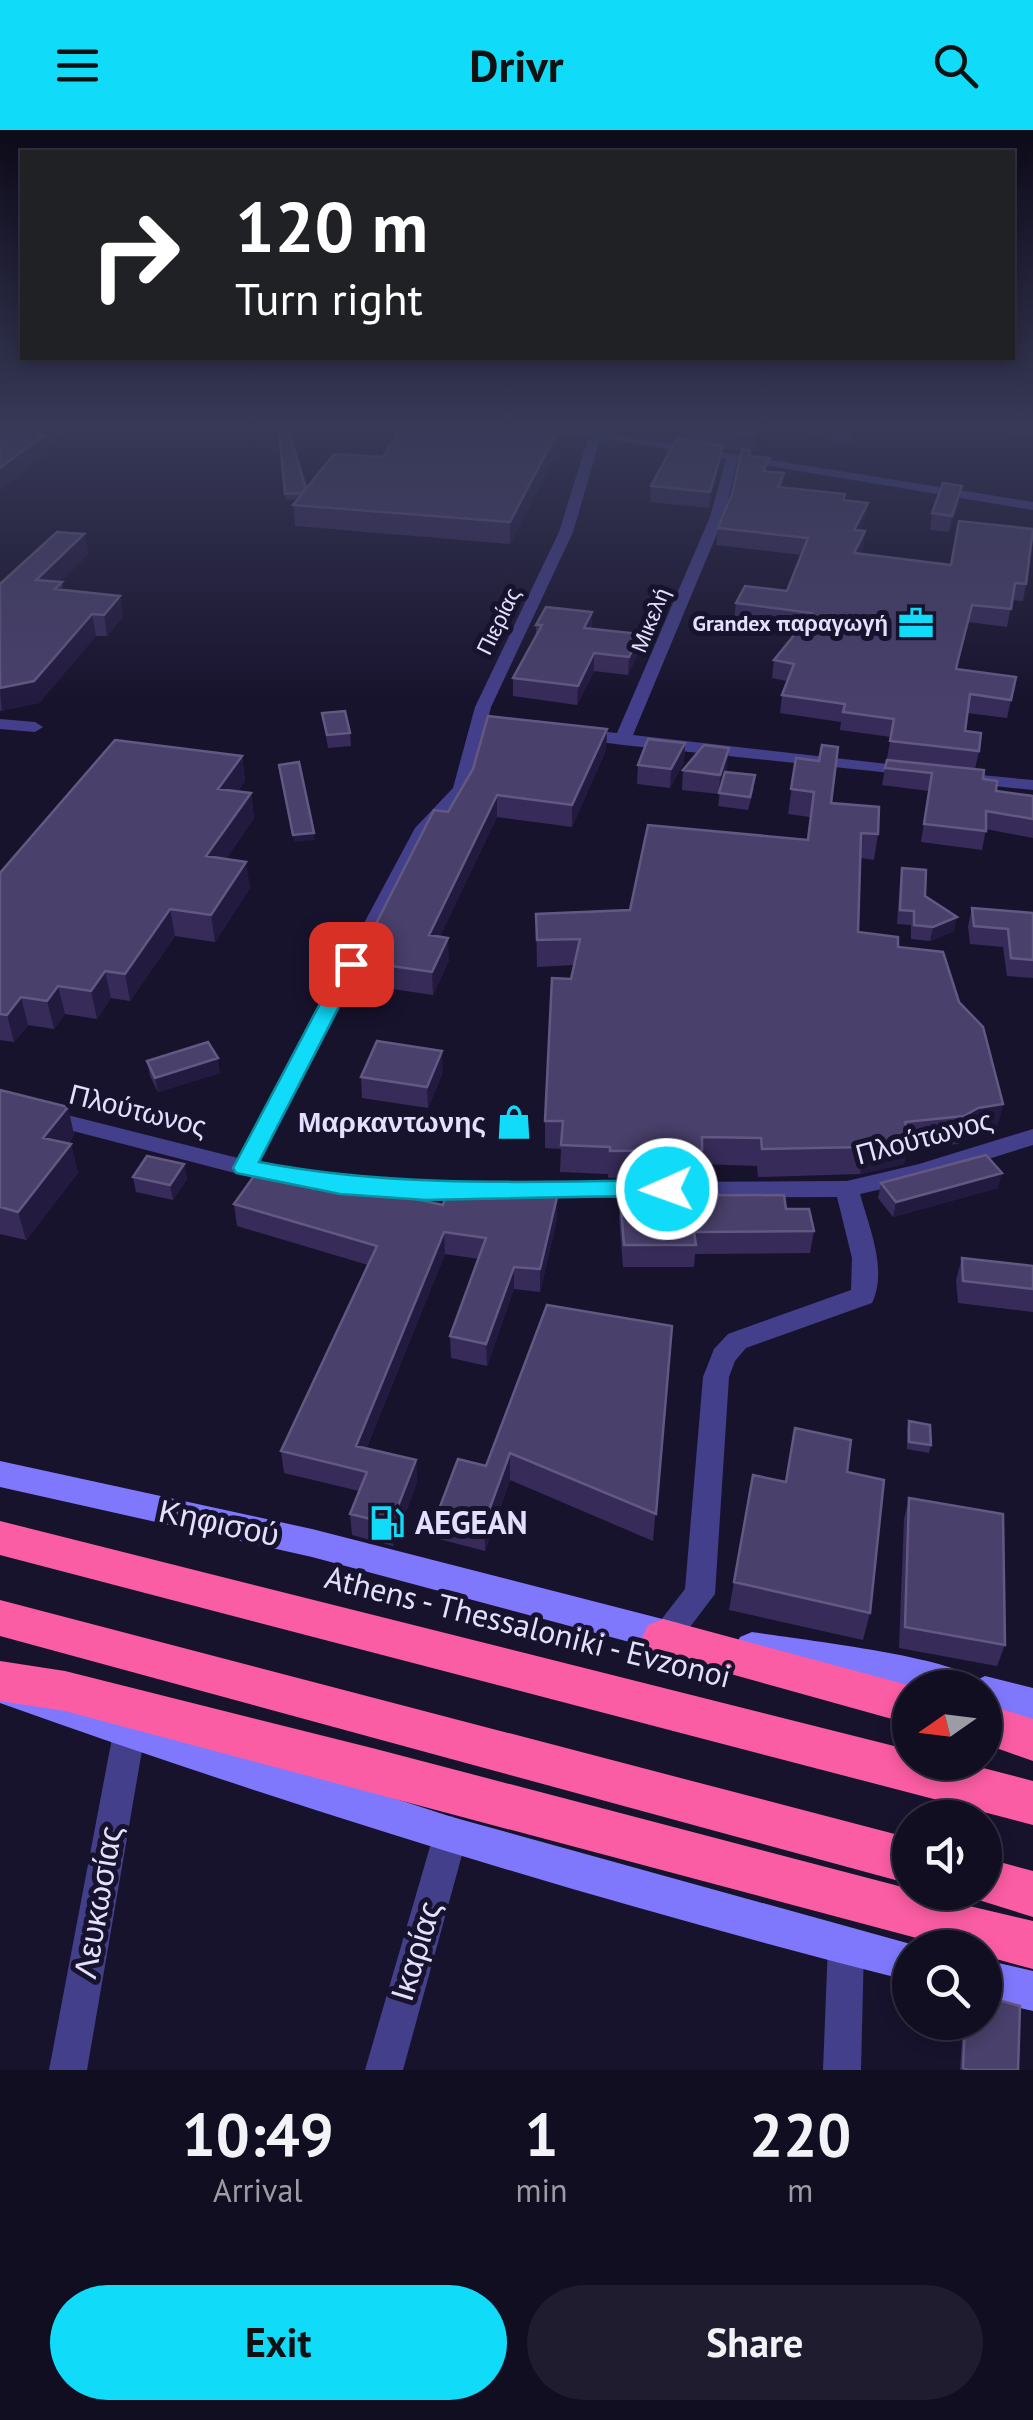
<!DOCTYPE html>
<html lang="en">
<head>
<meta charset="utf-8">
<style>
  :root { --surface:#120e22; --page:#1f1c2f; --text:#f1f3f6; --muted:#9c9ca5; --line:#312e40; --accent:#10dbf9 }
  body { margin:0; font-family:"PT Sans",sans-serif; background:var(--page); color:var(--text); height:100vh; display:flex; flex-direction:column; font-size:38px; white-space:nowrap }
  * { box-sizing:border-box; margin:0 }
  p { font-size:32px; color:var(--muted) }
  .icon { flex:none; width:55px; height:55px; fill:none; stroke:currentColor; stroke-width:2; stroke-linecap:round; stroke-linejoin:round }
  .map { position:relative; height:1940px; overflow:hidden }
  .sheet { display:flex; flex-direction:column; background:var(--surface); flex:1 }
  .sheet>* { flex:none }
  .hud { position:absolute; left:20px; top:20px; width:995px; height:210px; border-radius:0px; box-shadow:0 5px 15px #0003,0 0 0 2px var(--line); background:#202124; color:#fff; overflow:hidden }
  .needle { width:65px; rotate:256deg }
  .buttons { position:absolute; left:892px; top:1540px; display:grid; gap:20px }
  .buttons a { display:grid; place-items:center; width:110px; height:110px; border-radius:50%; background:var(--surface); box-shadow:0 5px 15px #0003,0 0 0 2px var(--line); font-size:50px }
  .pin { position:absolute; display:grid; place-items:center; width:85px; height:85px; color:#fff; margin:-42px; border-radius:20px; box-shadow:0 5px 15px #0006 }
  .me { position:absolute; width:110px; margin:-55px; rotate:268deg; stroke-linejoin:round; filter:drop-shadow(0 0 8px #0008) }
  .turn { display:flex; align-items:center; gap:35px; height:210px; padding:0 50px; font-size:45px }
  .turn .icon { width:130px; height:130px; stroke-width:2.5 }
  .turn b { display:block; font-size:70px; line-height:85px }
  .eta { display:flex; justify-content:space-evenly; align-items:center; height:170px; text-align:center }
  .eta b { font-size:60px; font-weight:700; line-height:70px }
  .button { display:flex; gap:20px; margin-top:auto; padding:20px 50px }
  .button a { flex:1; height:115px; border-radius:60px; background:var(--accent); color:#111; font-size:40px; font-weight:700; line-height:115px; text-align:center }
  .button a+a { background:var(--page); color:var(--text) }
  header { display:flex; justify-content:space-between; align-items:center; height:130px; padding:0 50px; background:var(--accent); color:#111; font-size:45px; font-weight:700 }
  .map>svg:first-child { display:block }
</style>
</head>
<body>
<header><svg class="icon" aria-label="menu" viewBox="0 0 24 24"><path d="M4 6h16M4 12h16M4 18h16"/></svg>Drivr<svg class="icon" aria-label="search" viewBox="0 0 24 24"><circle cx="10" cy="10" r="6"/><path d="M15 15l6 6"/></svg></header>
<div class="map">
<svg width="1033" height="1940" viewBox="0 0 1033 1940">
  <rect width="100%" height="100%" fill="#18132d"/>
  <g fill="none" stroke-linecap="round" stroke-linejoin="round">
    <!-- minor -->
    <path fill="#443f8a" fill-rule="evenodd" d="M601,299L612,301L599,313L573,402L491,577L470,660L432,700L259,1033L340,1048L425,1053L847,1051L919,1034L1033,999V1015L921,1050L860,1064C869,1097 888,1140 872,1173L746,1218L735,1231L729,1247L715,1464L674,1518L663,1522L652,1518L647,1508L685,1459L703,1247L714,1219L728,1204L851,1160L852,1128L837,1067L425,1069L340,1064L254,1048L0,982V968L238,1028L415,698L453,658L475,577L559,402L587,311Z
      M732,325L738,329L724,387L633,605L914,637L923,642L920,646L623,615L578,609L570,604L578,599L617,603L710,387L726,329Z
      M0,589L35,592L43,597L35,602L0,599Z
      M970,644L1033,650V660L964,653L961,649Z
      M129,1588L141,1592L145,1603L87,1940H49L113,1603L117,1592Z
      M451,1686L463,1691L468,1703L403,1940H365L434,1703L439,1691Z
      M846,1797L859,1802L864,1815L861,1940H823L828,1815L833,1802Z"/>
    <!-- tertiary -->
    <path fill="#443f8a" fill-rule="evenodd" d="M549,299H579L1033,372V380Z"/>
    <!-- secondary -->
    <path fill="#7f78fc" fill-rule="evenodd" d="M0,1331L312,1399L678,1493L690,1498L695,1509L690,1520L678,1525L312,1427L0,1357Z
      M752,1502C796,1509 949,1526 977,1550L985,1546L1033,1558V1592L985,1580V1558H910V1561L752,1534L740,1529L735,1518L740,1507Z
      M0,1541L452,1687L925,1818H910V1851C602,1773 300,1680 0,1573Z
      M985,1830L1033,1841V1881L985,1870Z"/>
    <!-- motorway -->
    <path fill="#fb5da4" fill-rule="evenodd" d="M0,1391L910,1620V1632H960L1033,1651V1695L0,1425Z
      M0,1470L910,1708V1754L0,1506Z
      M663,1489L919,1558H910V1594L648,1521L642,1508L648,1495Z
      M0,1531L65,1541L376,1619L910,1759V1762L1033,1791V1839L985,1826V1818H954L65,1581L0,1571Z
      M985,1574L1033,1589V1631L985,1614Z
      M985,1728L1033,1741V1787L969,1767L966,1762H985Z"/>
  </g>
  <!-- wall -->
  <path fill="#372c59" d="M279,299L306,358L383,327L557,322L510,414L295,396L293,375L298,369L286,370Z
    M683,299H759L752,323H750V326L768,341L784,343L782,357L845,364L844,370L865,389L860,400L865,401L863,418L860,424L1026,454L1023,471L1012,470L1007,497L969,492L957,539L1016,547L1007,588L967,583L965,601L979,621L975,639L983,649L996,661L1033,666V708L986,699L982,720L921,712L929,661L882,655L891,607L840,600L841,592L780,583L782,565L787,551L772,548L774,530L799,499L734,490L736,473L787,461L802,425L716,415L718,398L732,364L741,321L722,318L721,332L709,378L650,372L651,356L682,309Z
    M808,299H857L850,312L807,307Z
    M1000,299H1033V304L1000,301Z
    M959,372L949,402L930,400L932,383Z
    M84,404L88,424L60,452H62L63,460L120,466L123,487L107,506H96L39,573L0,581V454Z
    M592,482V499L640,504L639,522L628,545L594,541L577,575L513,566V548L536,507V495Z
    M322,583L350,603L351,616L328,618Z
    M607,599L606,620L572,697L497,687L440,806L449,830L433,865L358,854L357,831L448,682Z
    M685,613L684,632L670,658L637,654L638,635Z
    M242,626L245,651L238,661L251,663L254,688L226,729L250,758L215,812L175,806L130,871L111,868L97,889L65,884L54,899L28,895L14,912L0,910V743Z
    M796,628L831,673L878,704L874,730L860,728L858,802L898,817L959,872L1003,974L996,1001L972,1005L958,1014L907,1019L904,1034L860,1044L758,1047L757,1036L700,1034L699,1048H608V1044L560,1042L561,1019L545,1018V991L574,835L537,837L536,784L630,780L807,710L810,687L788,684Z
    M727,638L726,642L754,658L748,680L718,676L720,660L719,664L682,660L683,640Z
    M902,738L925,766L954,801L930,811L911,809V795L897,794L900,751Z
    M972,778L1033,783V848L1007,846L1003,817L970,814L968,796Z
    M147,931L220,943L158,962L150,946Z
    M443,942L428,978L362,968L361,947Z
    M0,960L68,977L74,1005L68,1014H71L78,1043L26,1110L0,1104Z
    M184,1034L187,1049L173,1070L136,1062L133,1047Z
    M308,1053L443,1075L557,1067V1089L540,1162L514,1159L487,1236L451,1228L450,1206L479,1129L445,1124L366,1319L416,1330L417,1352L393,1416L352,1405L350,1384L359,1361L284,1343L281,1321L368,1135L237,1096L234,1074Z
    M881,1053L998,1058L893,1087L878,1068Z
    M620,1066L786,1079L814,1101L810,1123L695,1124L694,1137H623L619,1087Z
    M962,1128L1033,1136V1182L958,1173L956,1150Z
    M672,1196L653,1411L510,1350L485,1421L439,1409L438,1382L486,1336Z
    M909,1291L931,1315L929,1323L907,1319V1299Z
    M847,1342L870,1483L863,1510L729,1480L734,1452L786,1352Z
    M909,1368L1005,1515L997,1536L899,1518L904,1389Z
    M963,1892H985L1018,1940H960Z"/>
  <!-- shaded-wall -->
  <path fill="#231a40" d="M44,299H66L47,318L48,323L0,360V338Z
    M756,299H759L752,323L754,305Z
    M852,299H857L850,312Z
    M557,302V322L510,414V392Z
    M723,316L721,332L709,378L710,362Z
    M962,356L959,372L949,402L952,386Z
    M868,373L865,389L852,416L854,400Z
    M865,401L863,418L852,440L854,423Z
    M84,404L88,424L41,471L36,450Z
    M120,466L123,487L107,506L104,485Z
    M592,482V500L584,498Z
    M92,484L96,506L39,573L2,581L0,558Z
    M640,504L639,522L628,545L629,527Z
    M594,523V541L577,575L578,556Z
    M607,599L606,620L572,697V675Z
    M685,613L684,632L670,658L671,639Z
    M729,618L727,638L719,664L720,645Z
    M242,626L245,651L222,684L218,659Z
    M251,663L254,688L210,752L206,726Z
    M497,665V687L430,828L429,805Z
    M314,703L315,710L294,712L293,705Z
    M246,732L250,758L215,812L211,785Z
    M170,779L175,806L130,871L125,844Z
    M957,787L954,801L930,811L933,797Z
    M448,808L449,830L433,865L432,842Z
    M105,841L111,868L97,889L91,861Z
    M58,856L65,884L54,899L47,871Z
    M21,867L28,895L14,912L7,885Z
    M442,921L443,942L428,978L427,957Z
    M218,928L220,943L158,962L155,948Z
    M1003,974L996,1001L972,1005L958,1014L964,986L978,978Z
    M68,977L74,1005L50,1036L43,1008Z
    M909,1006L904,1034L860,1044L865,1017Z
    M71,1014L78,1043L26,1110L18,1082Z
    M184,1034L187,1049L173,1070L170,1055Z
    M1002,1043L998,1058L893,1087L896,1072Z
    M557,1067V1089L540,1162V1139Z
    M444,1102L445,1124L358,1338L356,1316Z
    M514,1137V1159L487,1236L486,1214Z
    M510,1323V1350L485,1421L484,1394Z
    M416,1330L417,1352L393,1416L391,1394Z"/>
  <!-- building -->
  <path fill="#49406b" stroke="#625982" stroke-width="2.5" d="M0,299H44L38,304L44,305L0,338Z
    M279,299H288L306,358L302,363L285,364Z
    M400,299H500L557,302L510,392L293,375L334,324L383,327Z
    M712,299H756L754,305Z
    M677,308L723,316L710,362L651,356Z
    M742,319L750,321L749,326L770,328L763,341L784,343L778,357L845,364L843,370L868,373L854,400L865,401L854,423L951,435L959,391L1033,399L1026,454L1015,453L1011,479L972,475L958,530L956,539L1016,547L1011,570L970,564L965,601L981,603L979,621L890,611L894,589L843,582L845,574L782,565L794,534L774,530L812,483L736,473L745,456L787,461L808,408L718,398L732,364Z
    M943,353L962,356L952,386L932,383Z
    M57,402L84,404L36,450L62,452L55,459L120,466L104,485L92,484L34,551L0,558V454Z
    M546,477L592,482L584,498L640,504L629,527L594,523L578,556L513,548L542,495H536Z
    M345,581L350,603L327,605L322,583Z
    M488,586L607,599L572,675L497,665L429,805L448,808L432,842L357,831L434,680L448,682L473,639Z
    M648,609L685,613L671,639L638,635Z
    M115,610L242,626L218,659L251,663L206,726L246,732L211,785L170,779L125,844L105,841L91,861L58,856L47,871L21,867L7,885L0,884V743Z
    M704,615L729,618L720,645L683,640Z
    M822,615L838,617L831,673L879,677L878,704L861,703L858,802L898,807V817L943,822L959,872L983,897L1003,974L978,978L964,986L905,992L909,1006L865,1017L762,1019L761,1008L702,1007V1020L610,1021V1017L561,1015L563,991H545L552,848L571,849L580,809L537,810L536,784L630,780L648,695L808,710L814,662L791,659L796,628L819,631Z
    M887,630L984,640L983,649L997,651L996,661L1033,666V689L986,681V701L924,694L932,643L885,638Z
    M299,632L314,703L293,705L279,635Z
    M725,642L755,645L750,667L719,663Z
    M902,738L926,740L925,766L957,787L933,797L914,795V781L900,780Z
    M972,778L1033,783V830L1011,828L1008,799L974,796Z
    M377,911L442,921L427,957L361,947Z
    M208,912L218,928L155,948L147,931Z
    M0,960L68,977L43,1008L71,1014L18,1082L0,1077Z
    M986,1025L1002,1043L896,1072L881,1053Z
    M147,1026L184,1034L170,1055L133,1047Z
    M259,1039L308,1053H342L443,1075L449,1056L557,1067L540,1139L514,1137L486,1214L450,1206L486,1108L444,1102L356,1316L416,1330L391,1394L350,1384L367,1342L281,1321L377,1116L234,1074Z
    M784,1065L786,1079H809L814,1101L694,1102L696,1115H624L620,1066Z
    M962,1128L1033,1136V1159L963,1151Z
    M547,1175L672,1196L656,1384L510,1323L484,1394L438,1382L458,1329L486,1336Z
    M909,1291L930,1295L931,1315L909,1312Z
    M795,1298L851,1310L847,1342L884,1350L870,1483L734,1452L753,1345L786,1352Z
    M909,1368L1003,1384L1005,1515L905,1497Z
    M985,1866L1020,1876L1018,1940H968L963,1938L965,1892H985Z"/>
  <!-- sky -->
  <linearGradient id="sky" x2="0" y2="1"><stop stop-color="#0d0a19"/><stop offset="0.52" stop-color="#373957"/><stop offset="1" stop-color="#373957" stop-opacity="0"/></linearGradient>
  <rect width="1033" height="570" fill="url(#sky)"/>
  <!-- route -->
  <path fill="#10dbf9" stroke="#0a8ea2" stroke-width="2.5" d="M351,828L361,834L259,1032C395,1058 530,1052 667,1050L679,1059L676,1065L425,1070L340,1064L236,1043L233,1038L341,834Z"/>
  <!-- icons -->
  <defs>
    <symbol id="office-bare" viewBox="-9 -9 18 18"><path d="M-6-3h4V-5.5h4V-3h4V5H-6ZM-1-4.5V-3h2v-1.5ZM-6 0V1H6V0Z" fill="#10dbf9" stroke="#18132d" stroke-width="2.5" paint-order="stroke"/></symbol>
    <symbol id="shop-bare" viewBox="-9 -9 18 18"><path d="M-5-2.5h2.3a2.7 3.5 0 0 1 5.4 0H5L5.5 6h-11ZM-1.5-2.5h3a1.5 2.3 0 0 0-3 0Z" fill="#10dbf9" stroke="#18132d" stroke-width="2.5" paint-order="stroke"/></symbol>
    <symbol id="fuel-bare" viewBox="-9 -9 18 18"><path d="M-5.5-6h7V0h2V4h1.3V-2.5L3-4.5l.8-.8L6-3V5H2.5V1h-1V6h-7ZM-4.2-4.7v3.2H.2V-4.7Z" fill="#10dbf9" stroke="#18132d" stroke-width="2.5" paint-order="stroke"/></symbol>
  </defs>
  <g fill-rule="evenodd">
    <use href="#office-bare" x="891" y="468" width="50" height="50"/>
    <use href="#shop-bare" x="489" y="967" width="50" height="50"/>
    <use href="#fuel-bare" x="362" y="1368" width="50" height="50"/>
  </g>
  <g text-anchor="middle" stroke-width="10" stroke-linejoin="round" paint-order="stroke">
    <!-- far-street labels -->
    <g font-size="22" fill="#e3dffe" stroke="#18132d">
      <text transform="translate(650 490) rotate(-68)" y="8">Μικελή</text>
      <text transform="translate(498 491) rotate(-64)" y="8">Πιερίας</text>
    </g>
    <!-- far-poi labels -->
    <g font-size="22" font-weight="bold" fill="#e3dffe" stroke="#18132d" text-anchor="end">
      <text x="888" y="501">Grandex παραγωγή</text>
    </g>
    <!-- street labels -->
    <g font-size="28" fill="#e3dffe" stroke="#18132d">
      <text transform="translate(138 980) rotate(14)" y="10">Πλούτωνος</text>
      <text transform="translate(924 1007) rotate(-15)" y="10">Πλούτωνος</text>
    </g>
    <!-- poi labels -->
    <g font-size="28" font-weight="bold" fill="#e3dffe" stroke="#18132d" text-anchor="end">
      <text x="486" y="1002">Μαρκαντωνης</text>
    </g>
    <!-- near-street labels -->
    <g font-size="32" fill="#e3dffe" stroke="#18132d">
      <text transform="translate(219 1393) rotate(12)" y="11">Κηφισού</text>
      <text transform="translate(528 1497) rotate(14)" y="11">Athens - Thessaloniki - Evzonoi</text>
      <text transform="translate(98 1772) rotate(-80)" y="11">Λευκωσίας</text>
      <text transform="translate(416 1821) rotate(-73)" y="11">Ικαρίας</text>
    </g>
    <!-- near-poi labels -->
    <g font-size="32" font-weight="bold" fill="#e3dffe" stroke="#18132d" text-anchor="start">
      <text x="415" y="1404">AEGEAN</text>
    </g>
  </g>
</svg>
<div class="buttons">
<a><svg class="needle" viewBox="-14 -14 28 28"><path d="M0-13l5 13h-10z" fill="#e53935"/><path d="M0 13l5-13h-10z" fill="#9c9ca5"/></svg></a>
<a><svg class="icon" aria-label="sound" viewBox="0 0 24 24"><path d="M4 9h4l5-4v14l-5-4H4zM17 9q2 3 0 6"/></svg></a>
<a><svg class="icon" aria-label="search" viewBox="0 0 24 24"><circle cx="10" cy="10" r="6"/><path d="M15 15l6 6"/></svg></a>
</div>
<div class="pin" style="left:351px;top:834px;background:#d93025"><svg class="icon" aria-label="arrive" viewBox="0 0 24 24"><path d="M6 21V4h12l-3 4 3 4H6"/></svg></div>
<svg class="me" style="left:667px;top:1059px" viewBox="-20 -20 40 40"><circle r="17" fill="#10dbf9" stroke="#fff" stroke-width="3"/><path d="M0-11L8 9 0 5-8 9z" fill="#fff"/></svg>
<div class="hud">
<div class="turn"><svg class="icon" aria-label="right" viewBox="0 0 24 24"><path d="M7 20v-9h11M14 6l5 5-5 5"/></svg><div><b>120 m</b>Turn right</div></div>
</div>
</div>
<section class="sheet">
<div class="eta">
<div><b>10:49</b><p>Arrival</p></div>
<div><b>1</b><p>min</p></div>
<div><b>220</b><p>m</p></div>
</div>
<div class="button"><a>Exit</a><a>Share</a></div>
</section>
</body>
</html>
